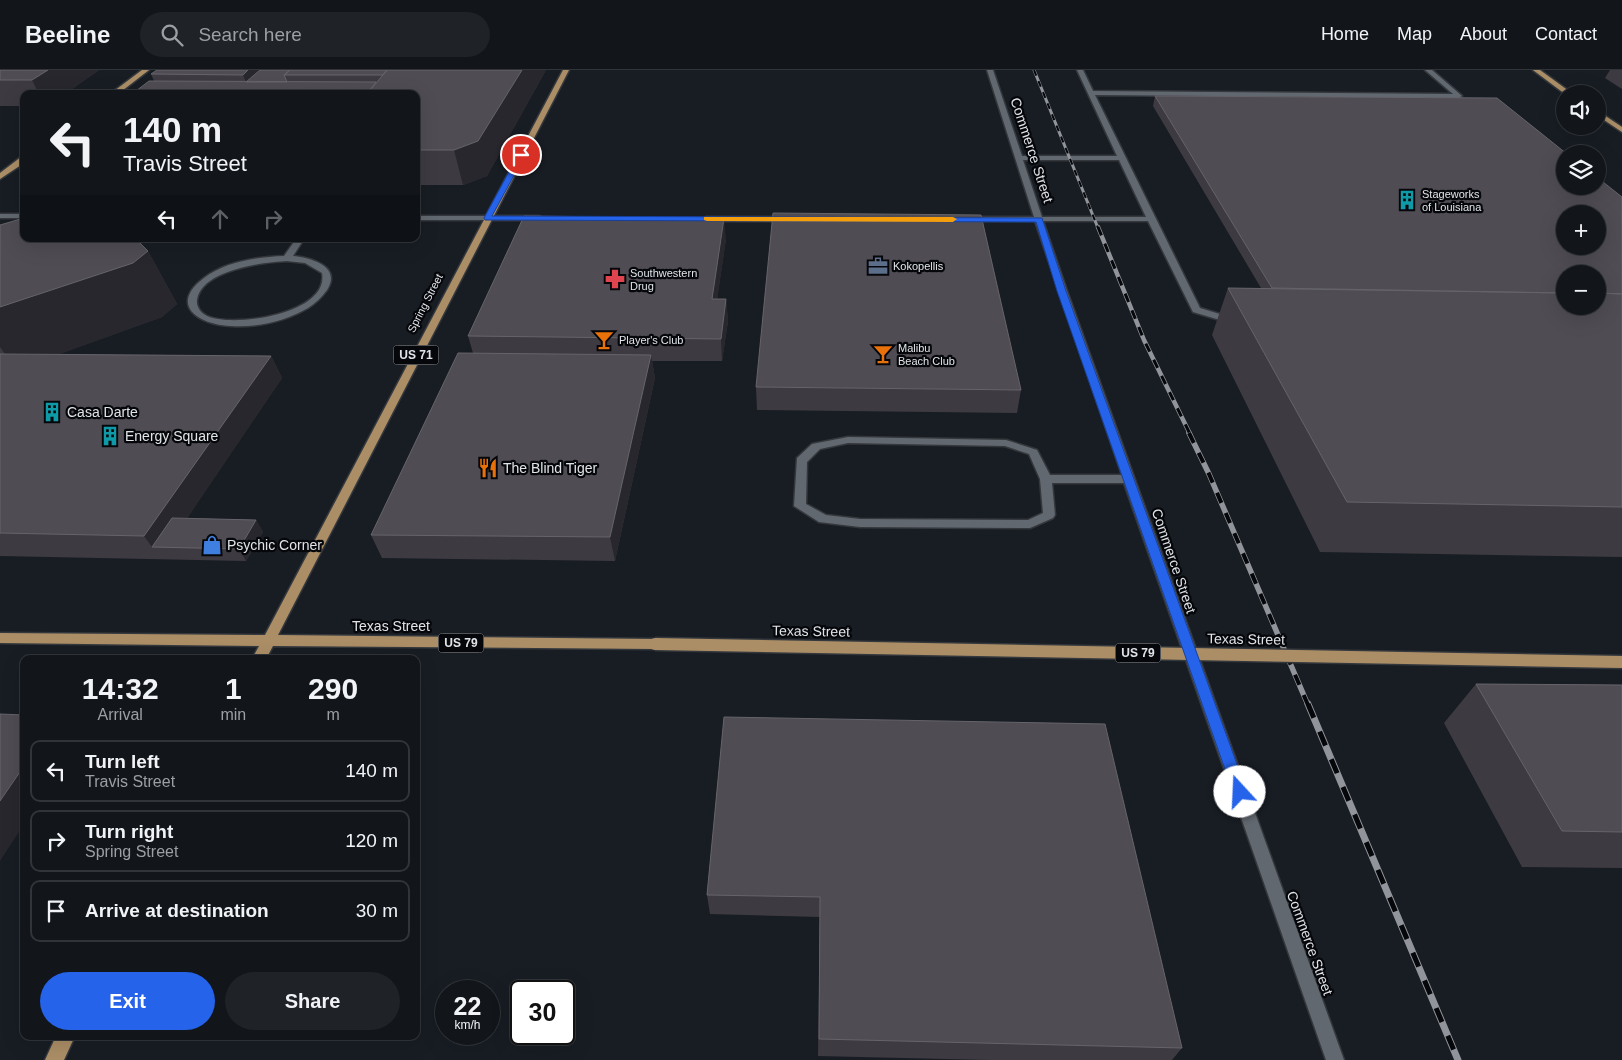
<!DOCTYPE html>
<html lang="en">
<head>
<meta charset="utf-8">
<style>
  :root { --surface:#12161b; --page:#1f2328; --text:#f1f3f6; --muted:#9c9fa3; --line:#31353a; --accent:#2563eb }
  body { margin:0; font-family:Helvetica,sans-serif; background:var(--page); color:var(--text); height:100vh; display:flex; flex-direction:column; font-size:19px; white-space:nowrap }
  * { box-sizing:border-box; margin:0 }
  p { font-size:16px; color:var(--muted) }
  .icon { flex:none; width:28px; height:28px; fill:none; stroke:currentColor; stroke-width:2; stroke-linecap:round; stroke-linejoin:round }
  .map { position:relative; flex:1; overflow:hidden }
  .drawer { position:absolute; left:20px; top:585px; width:400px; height:385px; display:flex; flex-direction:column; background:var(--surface); border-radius:10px; box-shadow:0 5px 20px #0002,0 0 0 1px var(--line) }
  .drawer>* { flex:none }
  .guide { position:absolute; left:20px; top:20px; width:400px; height:152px; border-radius:10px; box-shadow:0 5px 20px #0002,0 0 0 1px var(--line); background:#12161b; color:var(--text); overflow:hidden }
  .tools { position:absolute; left:1556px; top:15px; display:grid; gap:10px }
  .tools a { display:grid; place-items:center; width:50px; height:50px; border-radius:50%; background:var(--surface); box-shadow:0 5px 20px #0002,0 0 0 1px var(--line); font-size:25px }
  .speed { position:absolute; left:435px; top:910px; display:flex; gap:10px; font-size:25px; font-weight:700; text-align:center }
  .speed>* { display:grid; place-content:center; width:65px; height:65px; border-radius:50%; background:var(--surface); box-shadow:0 5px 20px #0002,0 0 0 1px var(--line); line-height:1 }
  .speed small { font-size:12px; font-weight:400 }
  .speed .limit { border:2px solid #111; border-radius:8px; background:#fff; color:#111 }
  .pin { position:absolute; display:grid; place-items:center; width:42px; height:42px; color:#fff; margin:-21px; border:2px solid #fff; border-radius:50%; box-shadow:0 1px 5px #0007 }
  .me { position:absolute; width:55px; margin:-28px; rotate:340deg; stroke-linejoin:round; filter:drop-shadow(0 0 4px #0008) }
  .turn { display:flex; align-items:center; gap:18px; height:105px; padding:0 20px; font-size:22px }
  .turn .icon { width:65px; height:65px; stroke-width:2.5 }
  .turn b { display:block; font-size:35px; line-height:42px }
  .lanes { display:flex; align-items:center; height:48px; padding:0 20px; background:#0003; justify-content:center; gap:25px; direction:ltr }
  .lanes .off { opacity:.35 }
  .eta { display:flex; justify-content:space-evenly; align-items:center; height:85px; text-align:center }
  .eta b { font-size:30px; font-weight:700; line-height:35px }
  .cta { display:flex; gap:10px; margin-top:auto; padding:10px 20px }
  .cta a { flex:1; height:58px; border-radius:30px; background:var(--accent); color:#fff; font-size:20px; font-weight:700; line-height:58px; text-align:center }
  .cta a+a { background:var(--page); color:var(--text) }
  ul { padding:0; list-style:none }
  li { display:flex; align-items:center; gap:15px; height:62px; margin:0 10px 8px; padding:0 10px; border:2px solid var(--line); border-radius:10px }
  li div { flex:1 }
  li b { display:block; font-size:19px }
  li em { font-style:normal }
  header { display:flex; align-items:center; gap:30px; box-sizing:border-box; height:70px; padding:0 25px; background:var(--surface); border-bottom:1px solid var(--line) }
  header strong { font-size:24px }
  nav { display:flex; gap:28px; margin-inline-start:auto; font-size:18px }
  .search { width:350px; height:45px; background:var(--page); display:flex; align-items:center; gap:12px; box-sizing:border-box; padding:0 18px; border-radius:28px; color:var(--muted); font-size:19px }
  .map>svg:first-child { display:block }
</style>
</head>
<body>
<header>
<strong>Beeline</strong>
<div class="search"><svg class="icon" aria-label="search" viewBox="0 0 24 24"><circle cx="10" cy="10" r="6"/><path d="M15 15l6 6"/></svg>Search here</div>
<nav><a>Home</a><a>Map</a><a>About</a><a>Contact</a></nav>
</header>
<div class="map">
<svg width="1622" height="990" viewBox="0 0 1622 990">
  <rect width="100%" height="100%" fill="#181d24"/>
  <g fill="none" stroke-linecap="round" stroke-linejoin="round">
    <defs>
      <path id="minor" d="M987,0H993L1022,86H1117L1077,0H1083L1093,21L1453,24L1425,0H1432L1462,26L1459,28L1095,25L1200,238L1236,249V253H1230L1193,242L1148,151H1043L1067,221L1344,990H1326L1124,413H1052L1055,445L1053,448L1030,458L860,457L819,452L794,436L797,388L812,374L848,367L1006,370L1037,380L1050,405H1122L1035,151H966L962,149L966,147H1034ZM1023,90H1119L1146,147H1042ZM848,373L1005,376L1029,384L1040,409L1043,443L1028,450L860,449L826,445L806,434L807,392L820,379Z
        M0,144H24V148H0Z
        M416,146H539L543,148L539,150H416Z
        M706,147H789L793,149L789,151H706Z
        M296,169H304L293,186C311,188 342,196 327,220C322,227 316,233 308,238C286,251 256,258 231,256C199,255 168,235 204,208C226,191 258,187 284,186ZM287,191L305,193L322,203C330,244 233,258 207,246C201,243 196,237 197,230C201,200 264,192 287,191Z"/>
      <path id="major" d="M142,0H149L118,24H110Z
        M563,0H569L278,565L655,569L660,570L662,574L660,578L655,579L273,576L266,589H252L259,576L0,573V563L265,565Z
        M1533,0H1540L1573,24H1565Z
        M1598,41L1622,57V62L1598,46Z
        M21,87H24V93L0,109V103Z
        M56,966H75L64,990H45Z"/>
    </defs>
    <!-- minor casing -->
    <use href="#minor" stroke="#34383d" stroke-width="3"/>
    <!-- major casing -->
    <use href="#major" stroke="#34383d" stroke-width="3"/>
    <!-- minor -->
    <use href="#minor" fill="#626870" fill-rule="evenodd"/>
    <!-- major -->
    <use href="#major" fill="#ab8e66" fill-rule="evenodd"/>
    <defs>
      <path id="rail-far3" d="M1034,0L1098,158"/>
      <path id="rail-far2" d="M1098,157L1144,270L1190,364"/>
      <path id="rail-far1" d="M1189,363L1209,404L1308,635"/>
      <path id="rail" d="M1308,634L1458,990"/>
    </defs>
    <!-- rail-far3 casing -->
    <use href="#rail-far3" stroke="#91959b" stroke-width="3"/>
    <!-- rail-far2 casing -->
    <use href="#rail-far2" stroke="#91959b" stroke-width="4.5"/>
    <!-- rail-far1 casing -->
    <use href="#rail-far1" stroke="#91959b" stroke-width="5.5"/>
    <!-- rail casing -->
    <use href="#rail" stroke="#91959b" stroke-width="7"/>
    <!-- rail-far3 -->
    <use href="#rail-far3" stroke="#06070a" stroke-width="2" stroke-dasharray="6" stroke-linecap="butt"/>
    <!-- rail-far2 -->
    <use href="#rail-far2" stroke="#06070a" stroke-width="3" stroke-dasharray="9" stroke-linecap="butt"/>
    <!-- rail-far1 -->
    <use href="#rail-far1" stroke="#06070a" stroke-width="4" stroke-dasharray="11" stroke-linecap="butt"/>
    <!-- rail -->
    <use href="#rail" stroke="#06070a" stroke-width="5" stroke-dasharray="15" stroke-linecap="butt"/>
    <defs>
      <path id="major-bridge" d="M655,574L1622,592"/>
    </defs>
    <!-- major-bridge casing -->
    <use href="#major-bridge" stroke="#34383d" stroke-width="15" stroke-linecap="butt"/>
    <!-- major-bridge -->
    <use href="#major-bridge" stroke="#ab8e66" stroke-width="12"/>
  </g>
  <!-- wall -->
  <path fill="#3e3a42" d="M0,0H99L65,24H24V36H0Z
    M546,0L487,106L463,115H416V24L154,11L151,4Z
    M1610,0H1622V19L1605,8Z
    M1155,26L1622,127V487L1320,482L1212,265L1228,218H1261L1153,36Z
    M0,155L148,181L177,234L162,247L59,284L271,286L282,308L187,448L256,450L263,462L246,491L0,486Z
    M726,169L717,229H726L728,251L722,291H652L655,308L615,491L382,488L371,465L473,283L468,266Z
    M756,317L1021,320L1017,343L757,340Z
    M1476,614L1622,615V798L1522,797L1444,653Z
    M724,647L1182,978L1172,990H989L818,986L820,847L710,844L707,825Z"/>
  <!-- shaded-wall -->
  <path fill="#28272e" d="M48,0H99L65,24H39L32,10Z
    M248,0H286L246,12L243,5Z
    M522,0H546L487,106L463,115L454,80Z
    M724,148L726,169L714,251L712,229Z
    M148,181L177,234L162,247L16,300L0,277V237Z
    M726,229L728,251L722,291L721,269Z
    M651,285L655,308L615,491L610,467Z
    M271,286L282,308L168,477H152L144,466Z
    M256,450L263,462L246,491L239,479Z
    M24,696V754L0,791V731Z"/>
  <!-- building -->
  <path fill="#504c54" stroke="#66646b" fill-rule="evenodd" d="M0,0H48L32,10H0Z
    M157,0H248L243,5L151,4Z
    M260,0H290L284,5L287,12H246Z
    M290,0H387L383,5H284Z
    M387,0H522L478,71L454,80H416V24H367Z
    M149,11L376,12L367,24H132Z
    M1155,26L1497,28L1567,84H1565V116H1598V108L1622,127V224L1598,223V204H1565V223L1272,218ZM1565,144H1598V176H1565Z
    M773,143L981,145L1021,320L756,317Z
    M524,146L724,148L712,229H726L721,269L468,266Z
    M24,148V169H136L148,181L133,193L0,237V155Z
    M1228,218L1565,223V236H1598V223L1622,224V437L1347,432Z
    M458,283L651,285L610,467L371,465Z
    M0,284L271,286L144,466L0,463Z
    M172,448L256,450L239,479L152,477Z
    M1476,614L1622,615V762L1562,761Z
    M0,644L24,645V696L0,731Z
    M724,647L1105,654L1182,978L819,969L820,827L707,825Z"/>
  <!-- route -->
  <path fill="#2563eb" stroke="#184099" d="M521,83L525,85L492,146L1042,148L1066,221L1247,722L1245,726L1240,728L1235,726L1233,722L1057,221L1036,152L485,150L484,148L518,85Z"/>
  <!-- slow -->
  <path fill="#f59e0b" d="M704,147H953L957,149L953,152L707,151L704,150Z"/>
  <!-- icons -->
  <defs>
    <symbol id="building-bare" viewBox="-9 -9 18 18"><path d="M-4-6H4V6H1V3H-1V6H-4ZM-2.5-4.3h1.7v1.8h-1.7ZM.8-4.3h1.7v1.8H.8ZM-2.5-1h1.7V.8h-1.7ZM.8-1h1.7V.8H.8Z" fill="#0f9aa8" stroke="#06070a" stroke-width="2.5" paint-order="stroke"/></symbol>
    <symbol id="office-bare" viewBox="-9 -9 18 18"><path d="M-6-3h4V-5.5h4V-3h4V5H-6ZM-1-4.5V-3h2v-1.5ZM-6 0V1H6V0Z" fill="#5c6f8a" stroke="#06070a" stroke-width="2.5" paint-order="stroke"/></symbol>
    <symbol id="pharmacy-bare" viewBox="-9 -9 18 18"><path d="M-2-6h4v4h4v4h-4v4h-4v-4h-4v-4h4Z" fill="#e0444e" stroke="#06070a" stroke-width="2.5" paint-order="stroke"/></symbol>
    <symbol id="bar-bare" viewBox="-9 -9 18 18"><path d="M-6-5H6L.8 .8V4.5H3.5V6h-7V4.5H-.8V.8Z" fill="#e8710a" stroke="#06070a" stroke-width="2.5" paint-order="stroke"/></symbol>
    <symbol id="restaurant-bare" viewBox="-9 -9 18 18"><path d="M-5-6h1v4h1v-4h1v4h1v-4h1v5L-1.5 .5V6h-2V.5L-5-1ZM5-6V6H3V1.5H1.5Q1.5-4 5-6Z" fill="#e8710a" stroke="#06070a" stroke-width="2.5" paint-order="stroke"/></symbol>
    <symbol id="shop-bare" viewBox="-9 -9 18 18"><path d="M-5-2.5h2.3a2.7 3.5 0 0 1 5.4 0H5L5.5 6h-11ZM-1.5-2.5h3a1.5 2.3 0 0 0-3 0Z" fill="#3f7fe0" stroke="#06070a" stroke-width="2.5" paint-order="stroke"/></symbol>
  </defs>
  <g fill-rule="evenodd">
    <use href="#building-bare" x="1393" y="116" width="28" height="28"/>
    <use href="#office-bare" x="864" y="182" width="28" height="28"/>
    <use href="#pharmacy-bare" x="601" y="195" width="28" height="28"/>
    <use href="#bar-bare" x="590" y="256" width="28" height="28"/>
    <use href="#bar-bare" x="869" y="270" width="28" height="28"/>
    <use href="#building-bare" x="38" y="328" width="28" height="28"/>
    <use href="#building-bare" x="96" y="352" width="28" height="28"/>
    <use href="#restaurant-bare" x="474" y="384" width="28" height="28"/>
    <use href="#shop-bare" x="198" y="461" width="28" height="28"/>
  </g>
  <g text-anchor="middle" stroke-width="4.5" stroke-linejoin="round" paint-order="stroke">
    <!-- far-poi labels -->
    <g font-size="11" fill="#e0e4e9" stroke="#06070a" text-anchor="start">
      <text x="1422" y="128">Stageworks<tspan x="1422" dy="13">of Louisiana</tspan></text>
      <text x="893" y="200">Kokopellis</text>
      <text x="630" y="207">Southwestern<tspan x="630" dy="13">Drug</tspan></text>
      <text x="619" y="274">Player's Club</text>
      <text x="898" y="282">Malibu<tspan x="898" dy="13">Beach Club</tspan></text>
    </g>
    <!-- far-street labels -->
    <g font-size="11" fill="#e0e4e9" stroke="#06070a">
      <text transform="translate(425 233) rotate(-63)" y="4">Spring Street</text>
    </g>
    <!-- shield labels -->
    <g fill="#06070a" stroke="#9fa2a6" stroke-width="1">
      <rect x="393.5" y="275.5" width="45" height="19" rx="4"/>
      <rect x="438.5" y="563.5" width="45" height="19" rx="4"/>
      <rect x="1115.5" y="573.5" width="45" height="19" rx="4"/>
    </g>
    <g font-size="12" font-weight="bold" fill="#e0e4e9">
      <text x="416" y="289">US 71</text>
      <text x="461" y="577">US 79</text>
      <text x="1138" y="587">US 79</text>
    </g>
    <!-- street labels -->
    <g font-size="14" fill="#e0e4e9" stroke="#06070a">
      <text transform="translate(1032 80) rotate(72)" y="5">Commerce Street</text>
      <text transform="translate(1174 491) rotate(71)" y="5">Commerce Street</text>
      <text x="391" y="561">Texas Street</text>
      <text transform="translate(811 561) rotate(1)" y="5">Texas Street</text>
      <text transform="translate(1246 569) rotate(1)" y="5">Texas Street</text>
      <text transform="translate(1310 873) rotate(70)" y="5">Commerce Street</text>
    </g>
    <!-- poi labels -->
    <g font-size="14" fill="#e0e4e9" stroke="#06070a" text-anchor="start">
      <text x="67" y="347">Casa Darte</text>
      <text x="125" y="371">Energy Square</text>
      <text x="503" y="403">The Blind Tiger</text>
      <text x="227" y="480">Psychic Corner</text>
    </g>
  </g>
</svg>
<div class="tools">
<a><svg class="icon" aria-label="sound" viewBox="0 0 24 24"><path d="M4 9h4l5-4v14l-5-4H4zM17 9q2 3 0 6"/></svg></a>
<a><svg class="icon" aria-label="layers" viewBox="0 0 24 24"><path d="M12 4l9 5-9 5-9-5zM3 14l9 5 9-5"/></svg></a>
<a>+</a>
<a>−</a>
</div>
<div class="speed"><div>22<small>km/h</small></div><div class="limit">30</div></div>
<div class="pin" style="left:521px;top:85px;background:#d93025"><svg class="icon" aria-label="arrive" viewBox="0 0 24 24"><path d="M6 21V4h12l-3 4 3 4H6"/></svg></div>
<svg class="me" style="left:1240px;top:722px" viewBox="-20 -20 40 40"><circle r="19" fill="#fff"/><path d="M0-13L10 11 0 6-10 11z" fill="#2563eb"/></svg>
<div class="guide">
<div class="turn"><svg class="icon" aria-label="left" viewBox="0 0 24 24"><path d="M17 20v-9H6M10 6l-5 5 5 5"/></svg><div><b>140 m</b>Travis Street</div></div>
<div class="lanes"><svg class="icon" aria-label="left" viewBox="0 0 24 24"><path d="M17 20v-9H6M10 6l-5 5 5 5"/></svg><svg class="icon off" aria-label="ahead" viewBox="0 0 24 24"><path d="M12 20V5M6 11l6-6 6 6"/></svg><svg class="icon off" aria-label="right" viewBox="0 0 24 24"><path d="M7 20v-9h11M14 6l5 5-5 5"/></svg></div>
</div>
<section class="drawer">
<div class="eta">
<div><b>14:32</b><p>Arrival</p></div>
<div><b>1</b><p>min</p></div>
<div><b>290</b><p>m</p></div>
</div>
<ul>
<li><svg class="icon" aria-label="left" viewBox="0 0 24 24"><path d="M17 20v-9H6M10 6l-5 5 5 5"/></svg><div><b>Turn left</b><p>Travis Street</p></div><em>140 m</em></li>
<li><svg class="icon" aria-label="right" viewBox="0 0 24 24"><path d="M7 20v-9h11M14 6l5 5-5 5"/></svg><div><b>Turn right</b><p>Spring Street</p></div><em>120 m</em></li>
<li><svg class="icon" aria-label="arrive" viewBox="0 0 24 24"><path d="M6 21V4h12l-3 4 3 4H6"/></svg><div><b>Arrive at destination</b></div><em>30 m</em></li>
</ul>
<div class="cta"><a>Exit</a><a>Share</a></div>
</section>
</div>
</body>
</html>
